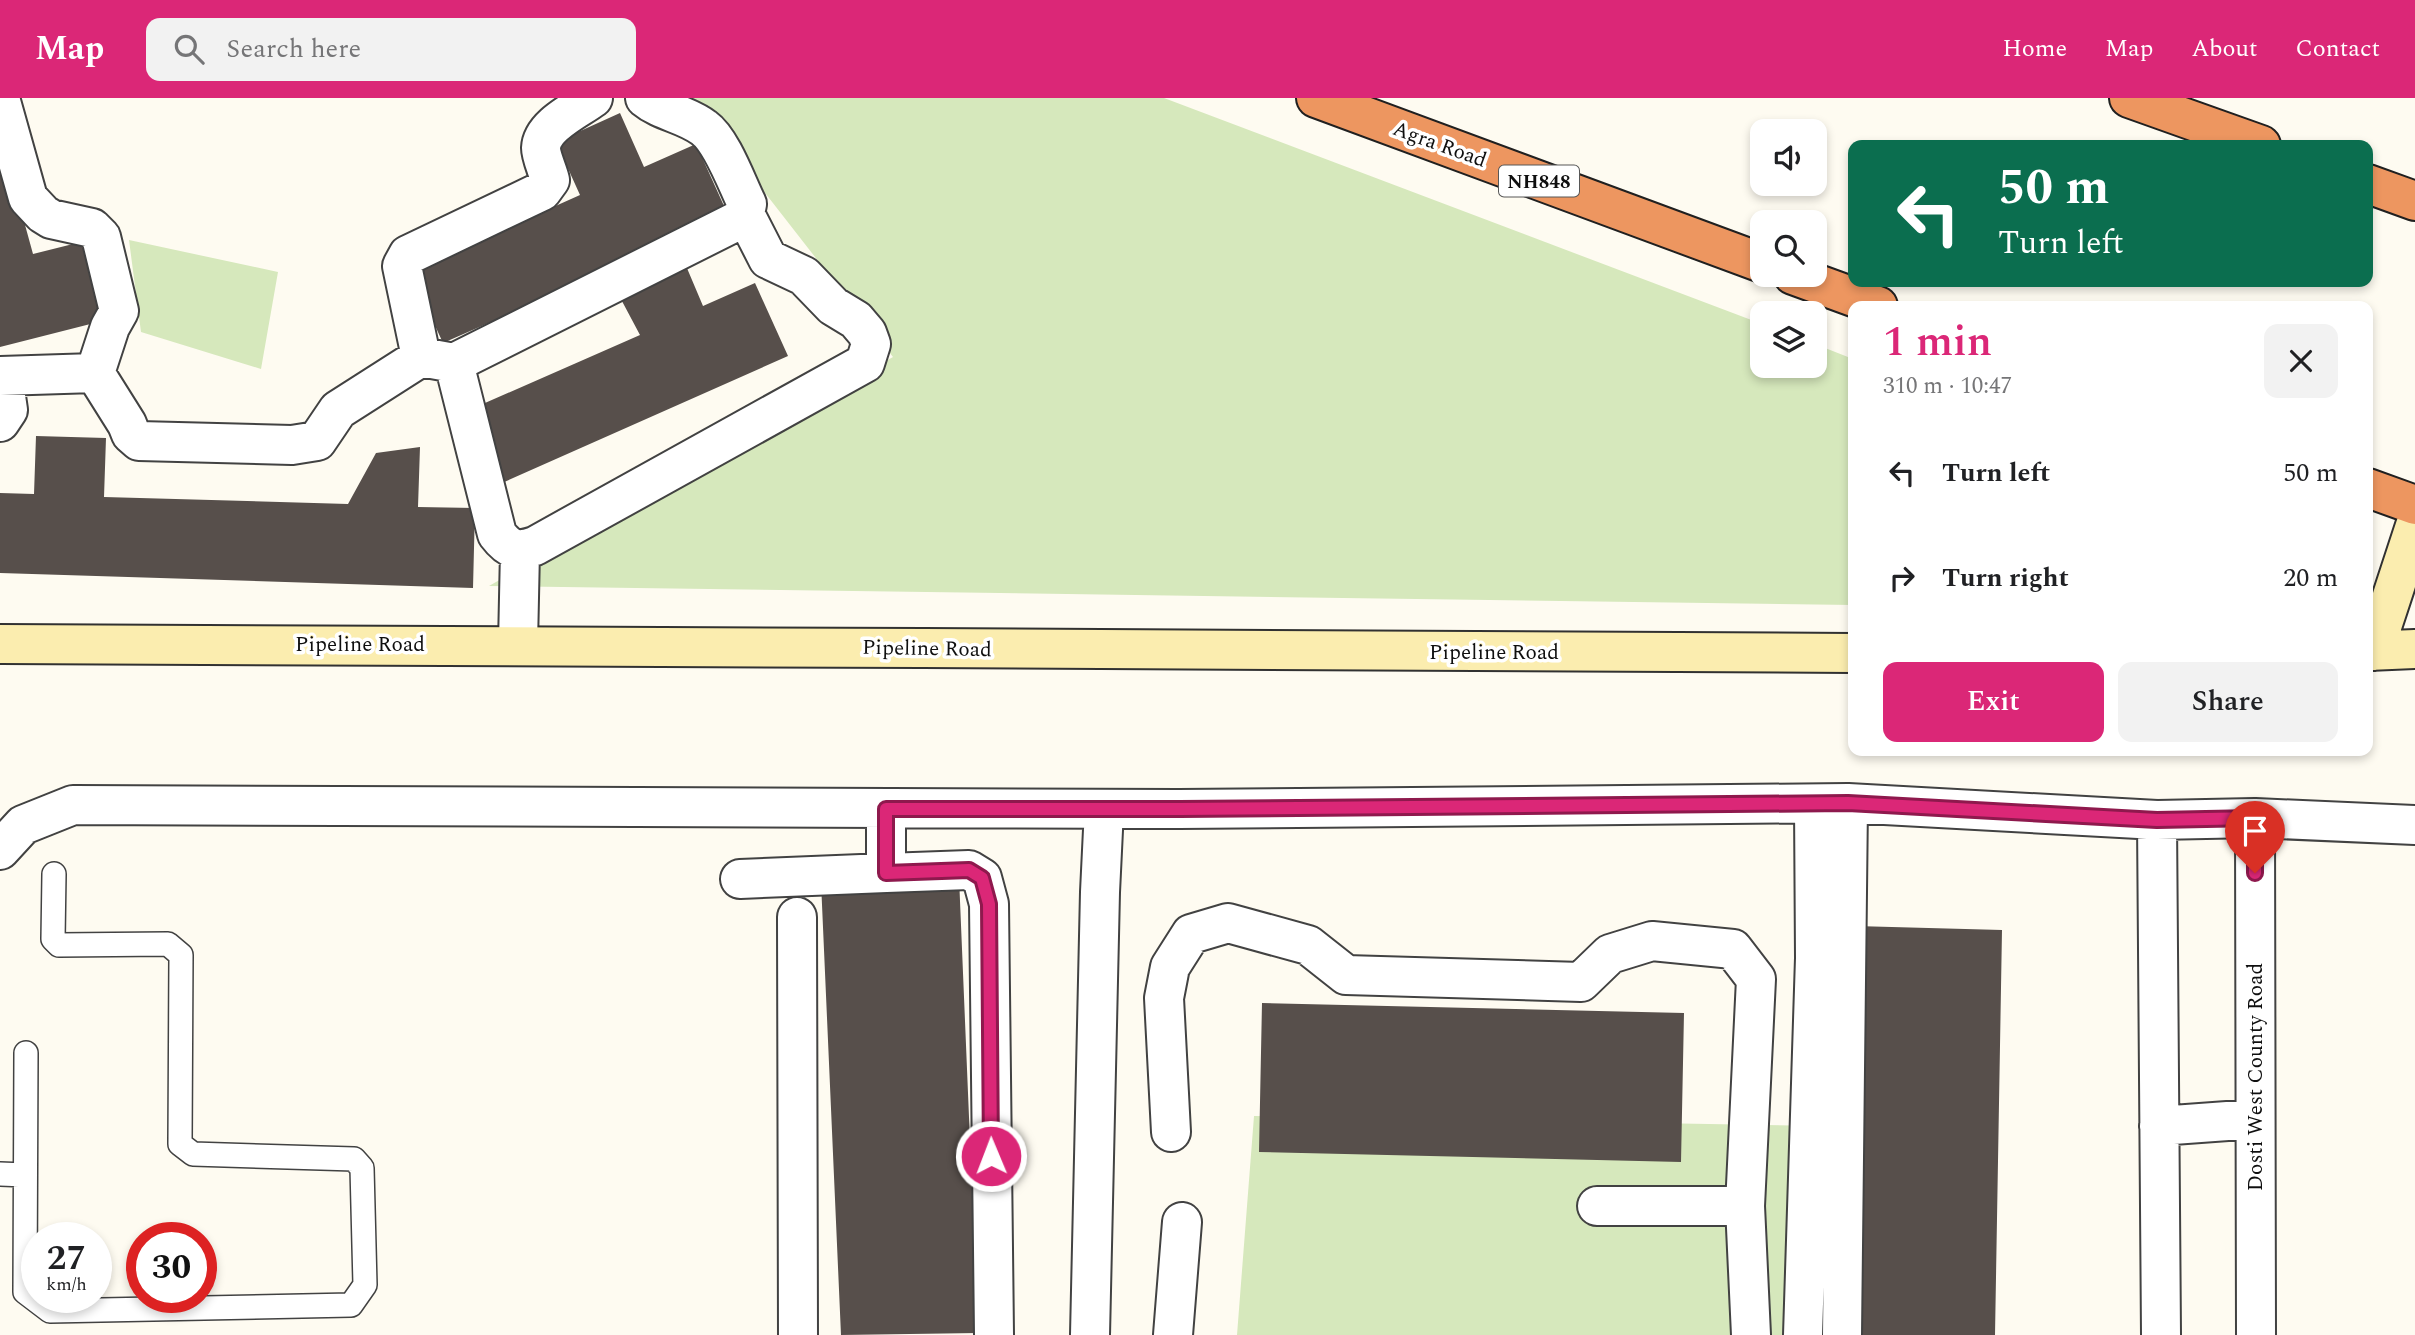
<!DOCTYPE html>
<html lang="en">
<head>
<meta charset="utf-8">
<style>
  :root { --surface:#fff; --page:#f2f2f2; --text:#202124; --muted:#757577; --accent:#db2777 }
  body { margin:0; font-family:Spectral,serif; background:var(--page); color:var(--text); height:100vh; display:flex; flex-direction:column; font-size:26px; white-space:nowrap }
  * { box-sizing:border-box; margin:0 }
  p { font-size:23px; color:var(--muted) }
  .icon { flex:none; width:38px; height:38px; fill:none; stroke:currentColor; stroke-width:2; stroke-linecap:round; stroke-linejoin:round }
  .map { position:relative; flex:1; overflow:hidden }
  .details { position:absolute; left:1848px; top:203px; width:525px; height:455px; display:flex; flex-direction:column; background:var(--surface); border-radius:14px; box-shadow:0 4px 10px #0003 }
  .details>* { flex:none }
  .banner { position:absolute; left:1848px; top:42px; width:525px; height:147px; border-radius:14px; box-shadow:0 4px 10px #0003; background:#0b6e4f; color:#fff; overflow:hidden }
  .buttons { position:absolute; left:1750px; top:21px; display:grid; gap:14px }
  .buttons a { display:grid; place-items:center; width:77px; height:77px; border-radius:14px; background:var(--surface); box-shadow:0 4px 10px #0003; font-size:35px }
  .speed { position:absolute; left:21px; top:1124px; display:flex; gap:14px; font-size:35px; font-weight:700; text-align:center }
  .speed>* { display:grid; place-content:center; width:91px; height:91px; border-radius:50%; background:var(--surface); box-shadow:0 4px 10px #0003; line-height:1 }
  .speed small { font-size:18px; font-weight:400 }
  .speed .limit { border:10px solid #d22; background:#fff; color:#111 }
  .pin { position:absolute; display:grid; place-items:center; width:60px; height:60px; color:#fff; margin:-72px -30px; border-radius:50% 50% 50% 0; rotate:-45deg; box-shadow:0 0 7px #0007 }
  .pin .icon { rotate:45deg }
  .me { position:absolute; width:77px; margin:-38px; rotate:359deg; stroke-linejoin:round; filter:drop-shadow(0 0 5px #0008) }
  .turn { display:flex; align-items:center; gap:24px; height:147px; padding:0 35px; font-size:32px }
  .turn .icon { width:91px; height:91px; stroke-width:2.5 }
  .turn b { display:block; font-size:49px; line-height:60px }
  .round { display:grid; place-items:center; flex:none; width:74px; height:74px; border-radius:14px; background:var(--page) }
  .overview { display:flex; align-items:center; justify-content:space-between; height:119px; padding:0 35px }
  h1 { font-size:42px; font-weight:600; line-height:52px; color:var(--accent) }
  .button { display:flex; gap:14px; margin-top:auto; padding:14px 35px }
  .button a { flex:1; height:80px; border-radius:14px; background:var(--accent); color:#fff; font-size:28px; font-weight:600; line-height:80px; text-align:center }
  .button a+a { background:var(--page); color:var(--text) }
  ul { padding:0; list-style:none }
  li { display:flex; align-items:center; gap:21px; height:105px; padding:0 35px }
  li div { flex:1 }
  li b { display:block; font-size:26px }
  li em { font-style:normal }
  header { display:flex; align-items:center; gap:42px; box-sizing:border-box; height:98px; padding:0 35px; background:var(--accent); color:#fff }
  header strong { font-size:33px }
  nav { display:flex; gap:38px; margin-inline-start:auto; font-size:24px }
  .search { width:490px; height:63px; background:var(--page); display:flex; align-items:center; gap:18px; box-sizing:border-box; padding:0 24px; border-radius:14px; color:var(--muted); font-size:26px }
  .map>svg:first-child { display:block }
</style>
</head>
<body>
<header>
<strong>Map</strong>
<div class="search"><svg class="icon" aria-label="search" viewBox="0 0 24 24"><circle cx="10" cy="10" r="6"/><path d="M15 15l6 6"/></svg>Search here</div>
<nav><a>Home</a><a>Map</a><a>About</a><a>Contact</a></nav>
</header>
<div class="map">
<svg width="2415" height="1237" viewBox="0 0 2415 1237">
  <rect width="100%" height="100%" fill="#fefbf1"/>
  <!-- green -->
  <path fill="#d6e8bc" d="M691,0H1164L1762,226V268H1815V246L1853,261V507L489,488L893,259Z
    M129,142L278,174L261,271L141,234Z
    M1254,1018L1824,1028V1237H1237Z"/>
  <!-- building -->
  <path fill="#574f4b" d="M620,15L644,69L696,46L729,119L443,245L410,173L580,97L556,44Z
    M0,36L33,156L93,141L114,220L0,249Z
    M681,156L703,208L755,185L788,258L502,385L469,312L640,237L615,190Z
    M36,338L106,340L104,399L348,406L376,355L420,349L418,409L475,410L473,490L0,475V395L34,396Z
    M959,779L978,1235L841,1237L821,784Z
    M1855,828L2002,832L1995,1237H1847Z
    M1262,905L1684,915L1681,1064L1259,1054Z"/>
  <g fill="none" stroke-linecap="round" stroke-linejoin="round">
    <defs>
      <path id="lane" d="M26,955L25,1194L50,1213L351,1207L365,1187L362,1070L354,1061L193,1056L180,1046L181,857L168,846L59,847L53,841L54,776
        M0,1076L25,1077"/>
      <path id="street" d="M0,0L28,100L43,116L51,121L92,130L101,139L119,213L110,229L95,275L127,326L131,336L139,343L292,347L317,343L338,312L421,259
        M593,0C577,12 542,27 541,50C541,59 548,73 550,82L542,93L408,157L402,168L421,259L454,265L737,123L745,116L747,106C737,86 722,43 704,30C686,16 662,14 645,0
        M454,265L497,436C509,452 517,454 535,448L865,265L871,246L867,235L856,222L833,208L804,178L768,161L745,116
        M0,278L95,275
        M0,324L8,312L3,278
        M518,546L520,453
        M2255,720L2256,1237
        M2157,722L2161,1237
        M0,752L23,727L73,707L1179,711L1848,705L2157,722L2255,720L2415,727
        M886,775L969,772L982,780L989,806L994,1237
        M740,781L886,775V711
        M797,819L798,1237
        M2159,1028L2255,1021
        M1171,1034L1164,900L1170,869L1191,836L1228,825L1308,847L1346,877L1581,884L1610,856L1652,843L1733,851L1756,881L1745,1108
        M1597,1108H1745L1751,1237
        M1090,1237L1100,794L1104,711
        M1173,1237L1182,1124
        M1803,1237L1815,860L1814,706
        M1842,1237L1848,705"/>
      <path id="secondary" d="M0,546C618,546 1235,554 1853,555
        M2368,553L2415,551
        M2374,553L2415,428"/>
      <path id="highway" d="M1316,0L1762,165
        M2129,0L2261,47
        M2368,86L2415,103
        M1793,177L1878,208
        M2368,390L2415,407"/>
    </defs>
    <!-- lane casing -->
    <use href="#lane" stroke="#424242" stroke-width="26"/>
    <!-- street casing -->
    <use href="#street" stroke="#424242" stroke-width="42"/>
    <!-- secondary casing -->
    <use href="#secondary" stroke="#313131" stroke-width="42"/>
    <!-- highway casing -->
    <use href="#highway" stroke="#202020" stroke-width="42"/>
    <!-- lane -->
    <use href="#lane" stroke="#fff" stroke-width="23"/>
    <!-- street -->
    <use href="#street" stroke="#fff" stroke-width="38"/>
    <!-- secondary -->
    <use href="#secondary" stroke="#fbedaf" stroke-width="38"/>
    <!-- highway -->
    <use href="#highway" stroke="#ed9660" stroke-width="38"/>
  </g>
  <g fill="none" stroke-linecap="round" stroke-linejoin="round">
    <defs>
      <path id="route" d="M991,1058L989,806L982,780L969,772L886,775V711H1180L1848,705L2157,722L2255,720V775"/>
    </defs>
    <!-- route casing -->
    <use href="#route" stroke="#8e194d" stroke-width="18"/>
    <!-- route -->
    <use href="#route" stroke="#db2777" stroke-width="12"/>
  </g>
  <g text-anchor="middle" stroke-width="7" stroke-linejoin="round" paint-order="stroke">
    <!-- shield labels -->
    <rect fill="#fff" stroke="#575757" stroke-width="2" x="1499" y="67.5" width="80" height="31" rx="5"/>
    <g font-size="19" font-weight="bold" fill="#0f0f0f">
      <text x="1539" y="90">NH848</text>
    </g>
    <!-- street labels -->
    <g font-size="21" fill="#0f0f0f" stroke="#fff">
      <text transform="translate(1440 46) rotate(20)" y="7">Agra Road</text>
      <text x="360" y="553">Pipeline Road</text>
      <text transform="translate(927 550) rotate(1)" y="7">Pipeline Road</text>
      <text x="1494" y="561">Pipeline Road</text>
      <text transform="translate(2255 979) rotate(-90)" y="7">Dosti West County Road</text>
    </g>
  </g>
</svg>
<div class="buttons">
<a><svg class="icon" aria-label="sound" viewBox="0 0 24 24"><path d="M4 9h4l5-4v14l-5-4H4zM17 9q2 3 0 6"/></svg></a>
<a><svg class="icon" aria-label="search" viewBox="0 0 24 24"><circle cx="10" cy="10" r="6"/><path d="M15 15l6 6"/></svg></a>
<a><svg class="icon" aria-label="layers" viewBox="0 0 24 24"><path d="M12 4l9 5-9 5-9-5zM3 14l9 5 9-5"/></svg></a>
</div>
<div class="speed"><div>27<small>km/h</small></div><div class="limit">30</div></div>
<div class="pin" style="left:2255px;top:775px;background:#d93025"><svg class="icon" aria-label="arrive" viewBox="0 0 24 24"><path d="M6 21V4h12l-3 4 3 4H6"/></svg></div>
<svg class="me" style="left:991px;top:1058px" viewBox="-20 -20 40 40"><circle r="17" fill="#db2777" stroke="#fff" stroke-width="3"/><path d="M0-11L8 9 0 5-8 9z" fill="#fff"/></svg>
<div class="banner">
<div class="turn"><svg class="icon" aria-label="left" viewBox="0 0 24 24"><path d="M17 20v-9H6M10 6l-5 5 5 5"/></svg><div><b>50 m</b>Turn left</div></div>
</div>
<section class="details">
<div class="overview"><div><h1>1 min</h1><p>310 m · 10:47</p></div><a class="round"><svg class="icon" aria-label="close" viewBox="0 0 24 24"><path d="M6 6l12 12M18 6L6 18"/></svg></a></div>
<ul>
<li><svg class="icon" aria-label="left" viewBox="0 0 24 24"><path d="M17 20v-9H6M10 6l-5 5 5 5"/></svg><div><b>Turn left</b></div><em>50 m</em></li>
<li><svg class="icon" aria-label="right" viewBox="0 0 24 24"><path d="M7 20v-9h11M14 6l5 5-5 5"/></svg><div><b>Turn right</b></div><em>20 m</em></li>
</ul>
<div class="button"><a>Exit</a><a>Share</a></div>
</section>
</div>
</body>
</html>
